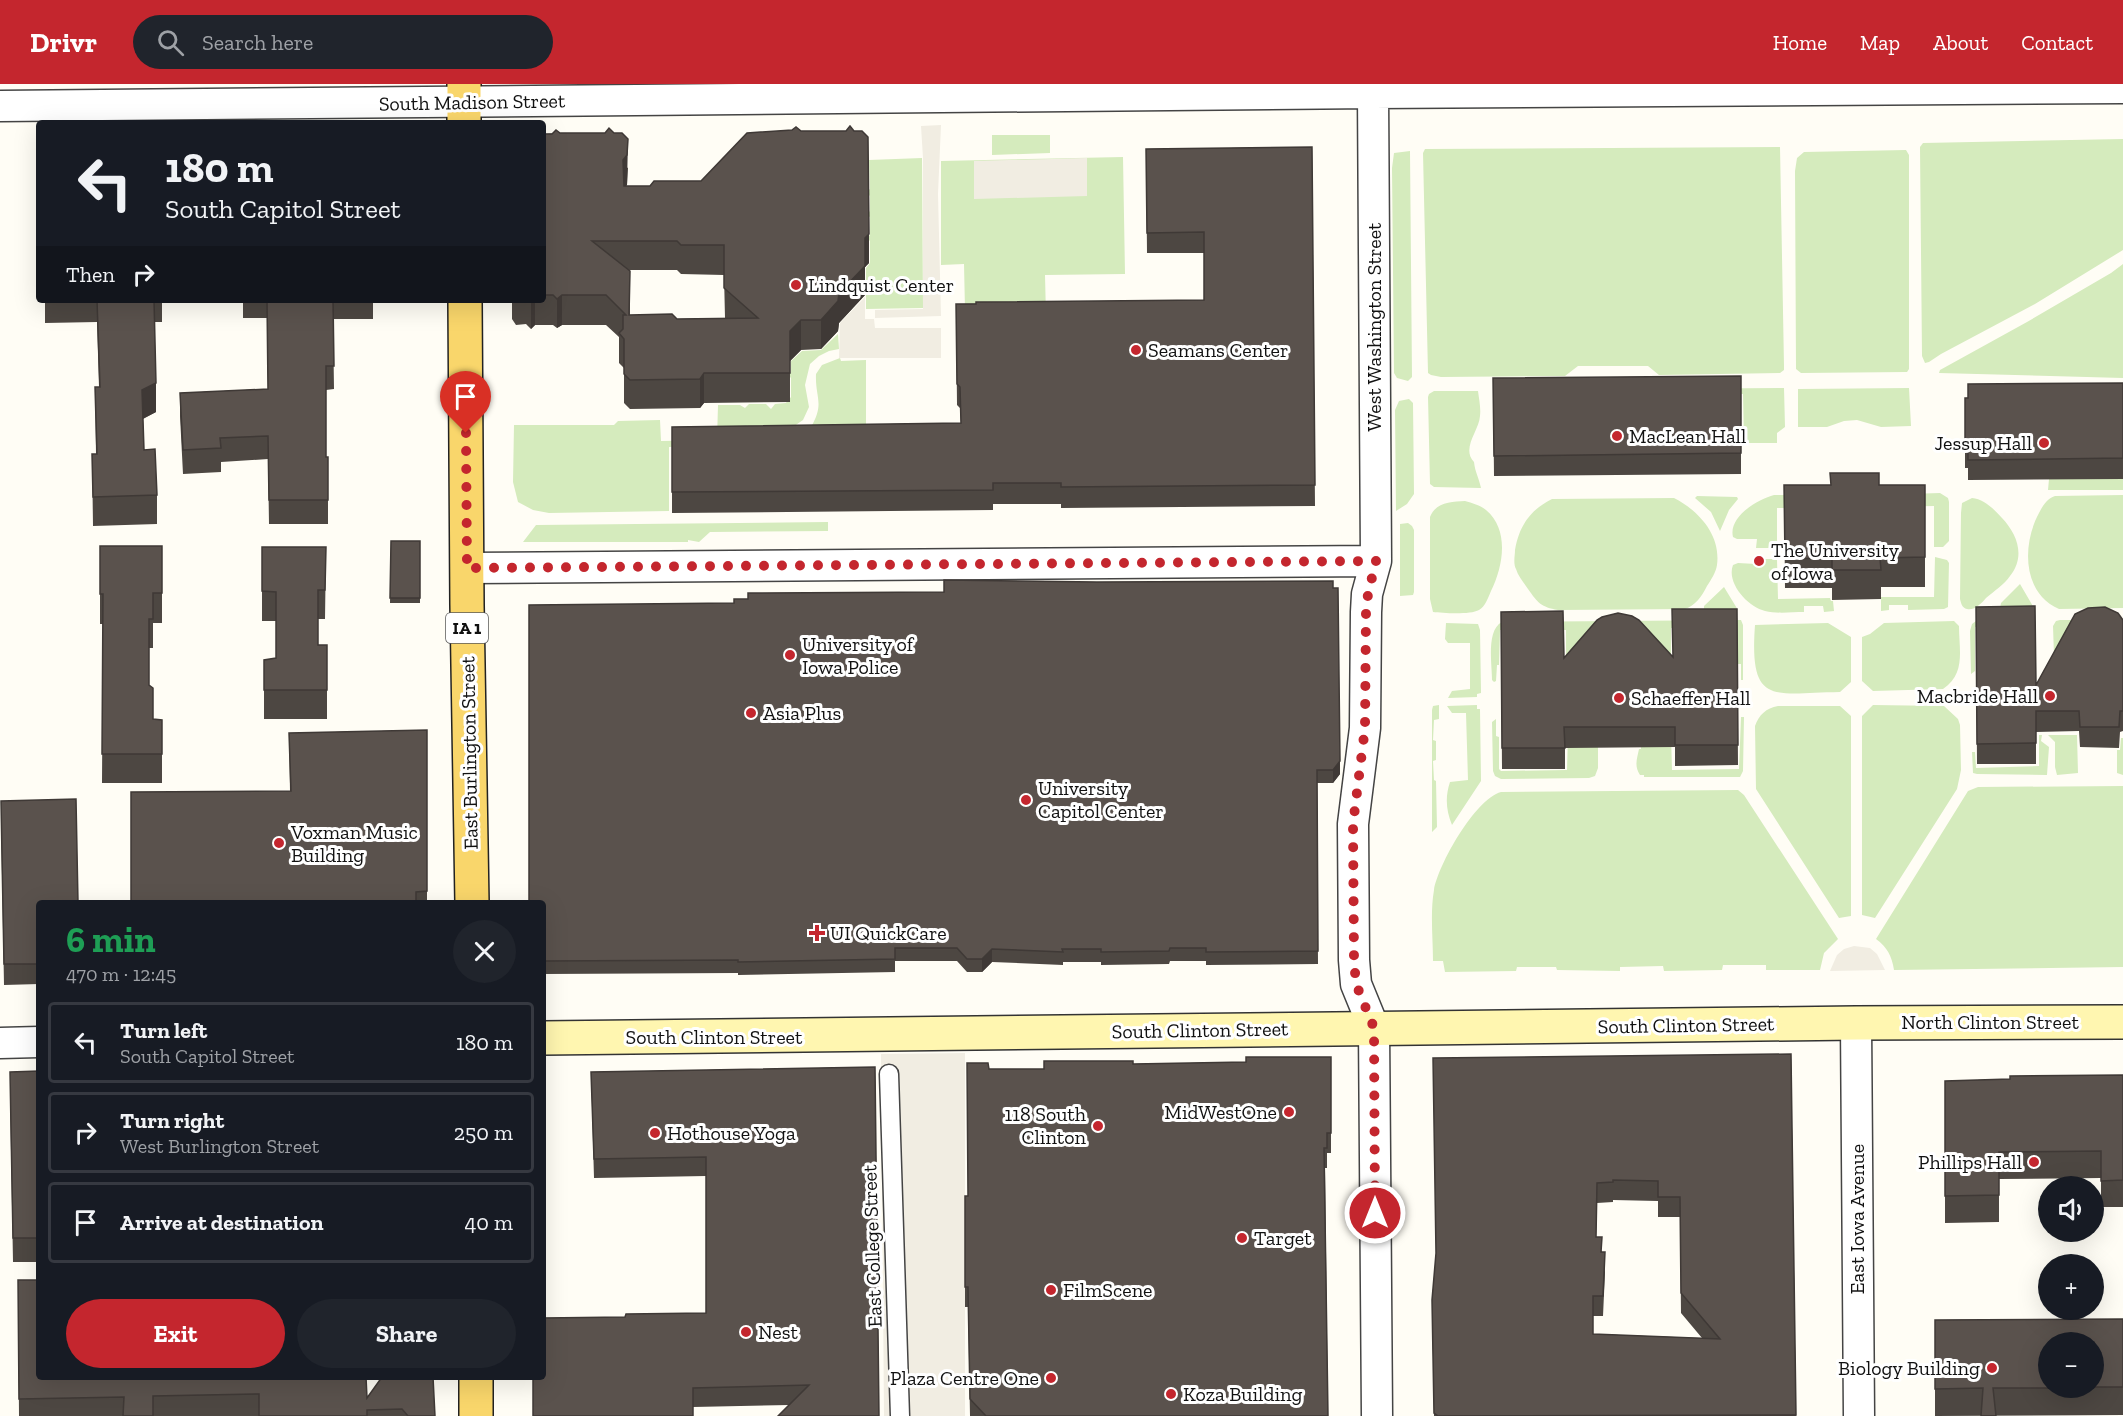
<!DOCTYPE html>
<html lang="en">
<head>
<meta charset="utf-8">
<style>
  :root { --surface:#171b24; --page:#20242c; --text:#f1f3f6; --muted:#9ea1a6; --line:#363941; --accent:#c4262e }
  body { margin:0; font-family:"Zilla Slab",serif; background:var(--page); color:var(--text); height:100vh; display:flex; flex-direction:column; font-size:22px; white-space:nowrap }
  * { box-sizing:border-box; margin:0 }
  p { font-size:20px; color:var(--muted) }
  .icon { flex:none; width:33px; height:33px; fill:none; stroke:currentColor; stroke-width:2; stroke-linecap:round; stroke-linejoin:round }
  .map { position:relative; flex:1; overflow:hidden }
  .side { position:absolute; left:36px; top:816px; width:510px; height:480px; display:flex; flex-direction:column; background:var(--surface); border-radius:6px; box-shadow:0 6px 24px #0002 }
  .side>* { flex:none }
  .banner { position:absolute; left:36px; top:36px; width:510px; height:183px; border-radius:6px; box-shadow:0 6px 24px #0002; background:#171b24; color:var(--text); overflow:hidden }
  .tools { position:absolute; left:2038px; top:1092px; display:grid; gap:12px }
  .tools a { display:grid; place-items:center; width:66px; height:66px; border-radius:50%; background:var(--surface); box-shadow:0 6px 24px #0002; font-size:30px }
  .pin { position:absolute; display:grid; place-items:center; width:51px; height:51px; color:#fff; margin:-62px -26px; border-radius:50% 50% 50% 0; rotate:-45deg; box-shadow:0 0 6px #0007 }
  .pin .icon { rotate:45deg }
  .me { position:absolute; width:66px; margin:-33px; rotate:0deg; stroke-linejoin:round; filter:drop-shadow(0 0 4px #0008) }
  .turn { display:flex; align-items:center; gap:21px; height:126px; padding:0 30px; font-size:27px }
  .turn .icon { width:78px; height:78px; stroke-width:2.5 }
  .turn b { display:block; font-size:42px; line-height:51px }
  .then { display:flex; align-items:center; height:57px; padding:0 30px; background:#0003; gap:12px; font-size:22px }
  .round { display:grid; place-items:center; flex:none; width:63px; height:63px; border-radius:32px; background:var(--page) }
  .overview { display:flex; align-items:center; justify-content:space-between; height:102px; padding:0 30px }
  h1 { font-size:36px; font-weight:800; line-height:45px; color:#1e9e55 }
  .action { display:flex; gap:12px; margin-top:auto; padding:12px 30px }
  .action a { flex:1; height:69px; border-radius:36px; background:var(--accent); color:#fff; font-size:24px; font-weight:800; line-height:69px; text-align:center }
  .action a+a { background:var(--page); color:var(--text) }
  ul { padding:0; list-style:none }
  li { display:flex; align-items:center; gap:18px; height:81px; margin:0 12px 9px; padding:0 18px; border:3px solid var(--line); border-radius:6px }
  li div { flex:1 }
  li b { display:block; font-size:22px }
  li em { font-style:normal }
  header { display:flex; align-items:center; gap:36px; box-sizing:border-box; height:84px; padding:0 30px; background:var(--accent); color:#fff }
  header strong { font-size:28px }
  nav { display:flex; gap:33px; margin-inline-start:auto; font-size:21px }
  .search { width:420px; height:54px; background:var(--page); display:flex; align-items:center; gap:15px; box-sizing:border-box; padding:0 21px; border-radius:33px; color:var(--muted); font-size:22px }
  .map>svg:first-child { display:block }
</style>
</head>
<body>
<header>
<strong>Drivr</strong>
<div class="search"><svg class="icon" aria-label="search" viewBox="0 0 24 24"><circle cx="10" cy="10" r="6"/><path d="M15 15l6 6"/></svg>Search here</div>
<nav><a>Home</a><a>Map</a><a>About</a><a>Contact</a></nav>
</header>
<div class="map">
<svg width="2123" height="1332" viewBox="0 0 2123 1332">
  <rect width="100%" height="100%" fill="#fffdf5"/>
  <!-- green -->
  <path fill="#d5ebbd" d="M992,51H1050V69L992,71Z
    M2123,55V166L2035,220L1941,270L1929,278L1925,279L1922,272L1920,63L1923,59Z
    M1780,63L1784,282V286L1780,289L1659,291L1648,282H1578L1565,292L1441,293L1431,291L1428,289L1423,69L1425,65Z
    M1906,66L1909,71V285L1907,288L1801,289L1796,285L1795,87L1797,74L1804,68Z
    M1410,67L1412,293L1408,297L1397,294L1394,289L1392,84L1394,69Z
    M1123,73L1125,190L1045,191L1046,232L965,226L964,180L941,181V77Z
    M922,74L923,224L866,225V184L870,179V157L867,154L870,151V133L866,131L870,127V112L866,108L870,105L869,76Z
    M2123,180V294L1939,289L1940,286L2027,238L2111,189Z
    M838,250L839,265L829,267L819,272L810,280L805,301L809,323L803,336L790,345L762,361L669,363V427L549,429L533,426L518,418L513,398L514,341H614L618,337L660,336L661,357L717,356L718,321H740L745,324L749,320H766L771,325L775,320L786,319L791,313V294L788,291L791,288V277L802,267L821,266Z
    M840,274L841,277L866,276V359L811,343C825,319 815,314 816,290L822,281Z
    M1784,304L1785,343L1777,349V359H1744L1743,310L1641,311V305Z
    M1909,304L1911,342L1881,343L1857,336L1844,337L1827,343H1798V305Z
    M1434,307H1478C1479,315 1481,324 1480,332C1479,347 1461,364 1474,378C1475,388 1479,394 1481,404L1434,403L1430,400L1428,313L1429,310Z
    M1409,315L1413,319L1414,410L1407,420L1396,427L1395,326L1399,317Z
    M2049,395H2123V406H2048Z
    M1940,409L1948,414L1949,418V457L1943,463H1934V422L1881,423L1908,410Z
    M1774,411H1802L1829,424H1777V464H1756L1757,455H1737L1733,453C1728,433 1758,415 1774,411Z
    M2123,411V524L2059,525C2022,509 2022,460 2039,429C2043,421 2047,415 2055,412Z
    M1697,412L1737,413L1738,415L1729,426L1720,447L1711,428L1695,414Z
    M1674,414C1699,427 1721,451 1717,481C1716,488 1711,496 1707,502C1702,512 1695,522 1685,525L1558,526C1541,523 1538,519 1528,505C1524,499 1518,492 1516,485C1513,479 1515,472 1515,466C1519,442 1530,426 1552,415Z
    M1972,414C1984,415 1994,425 2002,434C2017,450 2026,472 2010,492C2004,501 1994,507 1986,514C1982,519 1974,527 1967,525C1962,524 1961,519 1960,515L1961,429L1962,419Z
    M1465,417C1472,419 1480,421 1486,426C1510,446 1503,483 1491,507C1488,514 1485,523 1479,526C1470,531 1443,529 1433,528L1430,515V433C1436,418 1451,418 1465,417Z
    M828,438V447L710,448L699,458L688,456V458H523L536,441Z
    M1408,439L1412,442L1414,446V508L1413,511L1400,512V440Z
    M1935,473L1947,476L1949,479L1948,523L1944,525L1908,526V521H1889V526L1881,527V513H1934Z
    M1756,475H1777L1778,515L1830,514L1831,517H1833L1834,527L1824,528L1823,522H1804V528C1792,528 1777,530 1765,527C1748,523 1726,499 1733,481L1738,479L1756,480Z
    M2020,500L2034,524H2000L2001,519Z
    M1724,503L1738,526L1704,527V522Z
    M1741,536L1743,541V596H1741V580H1738L1737,545L1671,544V579H1566V546H1500L1499,581H1497L1496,597L1494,598L1492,596C1492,580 1486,546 1502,538Z
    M2032,536L2035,537L2036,541L1975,543V587L1971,590L1970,547L1972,540L1976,537Z
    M2060,536H2123L2054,572L2053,542L2056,537Z
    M1954,537L1959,542C1959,567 1966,589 1943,605L1873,607L1862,597V553L1870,550L1884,539Z
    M1446,539L1478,540L1480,546L1481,609L1477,610V613L1448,614L1452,607L1470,605V559H1448L1445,555Z
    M1828,539L1851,553V598L1840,608C1773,609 1749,623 1755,541Z
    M1439,621V635L1434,636L1433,656L1436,657V676L1433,677L1434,696L1436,697L1437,743L1432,748V626L1433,622Z
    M1477,621V625H1480L1481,697L1452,741C1446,726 1445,713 1450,698L1468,696L1466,629H1452L1447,622Z
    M1873,621L1944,622L1958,635L1960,641L1961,686L1957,705L1875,834L1862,831V632Z
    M1778,622H1840L1851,632V832L1839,834L1756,705L1755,642C1759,631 1766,624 1778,622Z
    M1741,633H1744L1743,687L1740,693H1644V691H1640C1634,682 1637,675 1639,665H1641V656L1671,651L1672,686L1739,685Z
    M1496,635V652L1499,653V685L1501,687L1567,686L1568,651L1598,655V684L1595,692L1589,694L1501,695L1495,692L1493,687L1492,638Z
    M2039,651H2042L2041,657L2049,663L2047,691L1977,690L1973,689L1972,668H1975L1976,684L2039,682Z
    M2077,651L2078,689L2057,691L2055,683V658L2048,651Z
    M2121,654H2123V691L2117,689V666H2120Z
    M2123,702V883L1894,886C1892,872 1887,863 1876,855L1968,707L1978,703Z
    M1738,706L1744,711L1838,855L1824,869L1820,886H1766V881H1723L1722,886L1664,887L1663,882L1620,883V887L1557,886L1556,883H1517L1516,887L1445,888L1443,877H1433C1433,854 1430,829 1434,806C1438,781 1475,715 1501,708Z"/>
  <!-- plaza -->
  <path fill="#f1ede2" d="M941,41L938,110L941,232L875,234V226L923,225V74L921,42Z
    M1087,74V112L974,115V77Z
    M865,213V235H874L875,244H941V274H839L840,239Z
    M1854,862L1870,864L1877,870L1885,886L1830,887L1837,871L1844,865Z
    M965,969V1332H884L881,970Z"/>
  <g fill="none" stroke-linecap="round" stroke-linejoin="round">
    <defs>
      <path id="pedestrian" d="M889,990L900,1332"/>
      <path id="tertiary" d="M1373,9L1376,477L1367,510L1366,528L1365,644L1353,740L1354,876L1356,900L1374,944L1377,1332
        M0,22L1373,9L2123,4
        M467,484L1376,477
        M1856,939L1859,1332
        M0,959L39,958"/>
      <path id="secondary" d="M543,954L1856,939L2123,938"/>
      <path id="primary" d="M464,0V39
        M465,216L467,521L472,819
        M476,1293V1332"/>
    </defs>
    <!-- pedestrian casing -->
    <use href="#pedestrian" stroke="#444" stroke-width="21"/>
    <!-- tertiary casing -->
    <use href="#tertiary" stroke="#444" stroke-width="33"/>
    <!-- secondary casing -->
    <use href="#secondary" stroke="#333" stroke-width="36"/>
    <!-- primary casing -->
    <use href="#primary" stroke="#222" stroke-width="36"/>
    <!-- pedestrian -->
    <use href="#pedestrian" stroke="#fff" stroke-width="18"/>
    <!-- tertiary -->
    <use href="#tertiary" stroke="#fff" stroke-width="30"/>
    <!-- secondary -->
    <use href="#secondary" stroke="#fff6b0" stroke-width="33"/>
    <!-- primary -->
    <use href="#primary" stroke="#f9d66b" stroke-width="33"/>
  </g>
  <!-- wall -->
  <path fill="#4d4742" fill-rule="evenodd" d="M560,49L628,84L627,101L626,102L869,179L865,183V211L839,239L838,247L821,265L801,266L790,277V318L704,319L700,324L630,325L624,319V284L619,279V253L606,241H562L557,244L553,241H535L531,245L526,240L516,241L512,235V216H543V50ZM629,186H677L681,190L724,191L725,234L677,235L630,231Z
    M1312,63L1315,422L1061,424V420H993V426L672,429V343L961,339L960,324L957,321L956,220L1204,216V169H1147L1146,65Z
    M45,216H162V238H154L156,328L143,335L144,366L157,411V440L93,442L92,370H96L95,303H99L97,238L45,239Z
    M243,216H373V235H333L334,305L326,306V373H328V440H269L268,375L221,378V388L183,390L180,332V309L268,305L267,234H243Z
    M1493,294L1741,369V390L1494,392Z
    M2123,299V395L1968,396V384H1965V314Z
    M1784,401H1925V503H1881V515L1832,516V504H1785Z
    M391,457H420V519H390Z
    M100,462H162V539H153V564H149V601L153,635L162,636V699H102L103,540H100Z
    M262,463H326L325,535H318V561H327V635H264V576L276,574V537H262Z
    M1333,504L1340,690L1333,699H1317L1318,880L1206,881V877H1170L1169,880L1101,881V878H1063V881L992,878L982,888H967L957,877H895V888L738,891V889L543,890V819L734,519Z
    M1976,523L2036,601L2123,536V647L2120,648L2119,664L2080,663L2079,647L2036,648V680H1977Z
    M1737,525L1738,681L1675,682V663L1565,664V685H1502L1501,528L1564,574L1672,573Z
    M427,646V819H131L290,707L289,649Z
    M1,737L39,819V900L4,901Z
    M1791,970L1796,1332H1434L1432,1216L1436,1172ZM1613,1116L1658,1117V1133H1680L1681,1229L1702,1254L1593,1250V1232H1603L1605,1188L1602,1168L1596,1153L1597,1119L1613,1118Z
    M1331,973V1069H1327V1084H1325L1328,1332H970L968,1223H965V1112H968L989,985H1044L1133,980L1246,978Z
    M875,983L879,1332L789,1321L693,1323L625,1233L706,1229V1092L594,1094L591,988Z
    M39,987V1178H13L10,1012Z
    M2123,991V1123H2101V1094L1999,1095V1138L1945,1139V997L2010,995Z
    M18,1196L367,1314L435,1332H19Z
    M2123,1235V1331L1935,1332V1236ZM2094,1258V1304H2049Z"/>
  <!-- shaded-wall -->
  <path fill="#3f3936" d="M628,55L627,101L623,105V76Z
    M869,150V179L865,183V211L839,239L838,247L821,265V236L839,209L865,154Z
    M562,211V241L557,244V215Z
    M531,216H535V241L531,245Z
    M801,236V266L790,277V247Z
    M704,289V319L700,324V295Z
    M156,299V328L142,335V306Z
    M1340,677V690L1333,699V686Z
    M992,865V878L982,888V875Z"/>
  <!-- building -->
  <path fill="#5a524d" stroke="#3f3936" stroke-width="1.5" fill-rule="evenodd" d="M850,42L854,47H862L868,53L869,150L865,154V182L839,209L838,217L821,236H801L790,247V289H704L700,295L630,296L624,290V255L619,249L623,245V231H626L606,211H562L557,215L553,211H543V50H552L556,46L560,49H605L609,44L614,49H622L628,55L627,71L623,76L624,102H650L654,97H701L747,49L792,46L796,43L801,47H846ZM592,157H677L681,161H724V204L758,234L677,235L672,230L629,231L630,187Z
    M1312,63L1315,401L1061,403V399H993V406L672,408V343L961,339L960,303L957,300L956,220H976V218L1204,216V148L1147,149L1146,65Z
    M97,216H154L156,299L142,306L144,366L155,365L157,411L93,413L92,370H97L95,303H100Z
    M267,216H333L334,282H326V373H328V416H269L268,352L220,354L221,364L183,366L180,309L268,305Z
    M1741,292V369L1494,372L1493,294Z
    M2123,299V374L1968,376V363H1965V314H1968V300Z
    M1830,389H1879V401H1925V473L1880,474L1881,486H1832V474L1785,475L1784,401H1831Z
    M391,457H420V514H390Z
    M100,462H162V509H153V535H149V601L153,604V635L162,636V670H102L103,510H100Z
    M262,463H326L325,506H318V561H327V606H264V576L276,574V508L262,507Z
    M944,496L1097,498L1333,497V504H1338L1340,677L1333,686H1317L1318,867L1206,868V864H1170L1169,867L1101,868V865H1062L1063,868L992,865L982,875H967L957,864H895V875L738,878V876L543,877V819H529V521L734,519V515H748V509L944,508Z
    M2035,522L2036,601L2075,530L2088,524L2105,523L2118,529L2123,536V627H2120L2119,643H2080L2079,627H2036V659L1977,660L1976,523Z
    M1672,525H1737L1738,661H1675V643H1564L1565,664H1502L1501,528L1563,527L1564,574L1597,536L1602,533L1618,529L1632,532L1639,536L1673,573Z
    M427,646V807L416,808V819H131V708L291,707L289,649Z
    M76,715L78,819H39V880H4L1,717Z
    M1791,970L1796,1331L1438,1332L1434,1329L1432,1216L1436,1169L1433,974ZM1613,1096L1658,1097V1113H1680L1681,1209L1720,1255L1593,1250V1212H1603L1605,1168H1601L1602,1153H1596L1597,1099L1613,1098Z
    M1246,973H1331V1049H1327V1064H1324L1328,1332H986L970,1315L968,1203H965V1112H968L967,979H988L989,985H1044V977H1133V980L1246,978Z
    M875,983L879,1332H778L809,1301L693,1304V1332H533V1293H543V1234L625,1233L626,1230L706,1229V1073L594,1075L591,988Z
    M39,987V1154H13L10,988Z
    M2123,991V1096L2101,1097V1067L1999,1068V1111L1945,1112V997L2010,995V992Z
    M18,1196H39V1293H366L367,1314L382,1293H433L435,1332H408L402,1325L367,1326V1332H259V1310L153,1312V1332H123L124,1313L19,1315Z
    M2123,1235V1303H2094V1258H2049V1304H2055H1993L1996,1332H1981L1983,1304L1935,1305V1236Z"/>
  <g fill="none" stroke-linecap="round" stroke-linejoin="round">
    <!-- route -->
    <path stroke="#c4262e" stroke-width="10" stroke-dasharray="0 18" d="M466,349L467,484L1376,477L1368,510L1366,528L1365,644L1353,740L1354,876L1356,900L1374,944L1375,1129"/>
  </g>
  <!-- markers -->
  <g fill="#c4262e" stroke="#fff" stroke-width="2">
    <circle cx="796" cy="201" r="6"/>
    <circle cx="1136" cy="266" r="6"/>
    <circle cx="1617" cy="352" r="6"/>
    <circle cx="2044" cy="359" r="6"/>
    <circle cx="1759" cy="477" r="6"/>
    <circle cx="790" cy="571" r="6"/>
    <circle cx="2050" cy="612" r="6"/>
    <circle cx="1619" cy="614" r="6"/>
    <circle cx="751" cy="629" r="6"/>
    <circle cx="1026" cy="716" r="6"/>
    <circle cx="279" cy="759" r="6"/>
    <path d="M814 840h6v6h6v6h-6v6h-6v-6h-6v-6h6z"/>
    <circle cx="1289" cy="1028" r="6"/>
    <circle cx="1098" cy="1042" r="6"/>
    <circle cx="655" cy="1049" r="6"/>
    <circle cx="2034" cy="1078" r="6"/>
    <circle cx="1242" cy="1154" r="6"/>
    <circle cx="1051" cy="1206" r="6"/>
    <circle cx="746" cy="1248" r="6"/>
    <circle cx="1992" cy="1284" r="6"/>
    <circle cx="1051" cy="1294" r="6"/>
    <circle cx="1171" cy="1310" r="6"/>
  </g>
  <g text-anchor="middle" stroke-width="6" stroke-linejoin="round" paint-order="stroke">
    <!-- shield labels -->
    <rect fill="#fff" stroke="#585858" stroke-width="1.5" x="446" y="529" width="42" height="30" rx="4.5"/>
    <g font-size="18" font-weight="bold" fill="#111">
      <text x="467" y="550">IA 1</text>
    </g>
    <!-- street labels -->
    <g font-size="20" fill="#111" stroke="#fff">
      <text transform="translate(472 18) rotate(-1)" y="7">South Madison Street</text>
      <text transform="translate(1374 243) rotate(-90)" y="7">West Washington Street</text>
      <text transform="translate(469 669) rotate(-91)" y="7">East Burlington Street</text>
      <text x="1990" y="945">North Clinton Street</text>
      <text transform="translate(1686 941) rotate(-1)" y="7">South Clinton Street</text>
      <text transform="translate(1200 946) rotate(-1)" y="7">South Clinton Street</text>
      <text x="714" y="960">South Clinton Street</text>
      <text transform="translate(1857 1135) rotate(-90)" y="7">East Iowa Avenue</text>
      <text transform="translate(872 1162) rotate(-92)" y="7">East College Street</text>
    </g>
    <!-- poi labels -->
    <g font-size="20" fill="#111" stroke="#fff" text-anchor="start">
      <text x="808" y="208">Lindquist Center</text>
      <text x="1148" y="273">Seamans Center</text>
      <text x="1629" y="359">MacLean Hall</text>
      <text x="2032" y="366" text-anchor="end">Jessup Hall</text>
      <text x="1771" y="473">The University<tspan x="1771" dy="23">of Iowa</tspan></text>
      <text x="802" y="567">University of<tspan x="802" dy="23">Iowa Police</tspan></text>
      <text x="2038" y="619" text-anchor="end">Macbride Hall</text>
      <text x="1631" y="621">Schaeffer Hall</text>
      <text x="763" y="636">Asia Plus</text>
      <text x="1038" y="711">University<tspan x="1038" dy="23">Capitol Center</tspan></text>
      <text x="291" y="755">Voxman Music<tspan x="291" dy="23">Building</tspan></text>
      <text x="830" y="856">UI QuickCare</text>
      <text x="1277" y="1035" text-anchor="end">MidWestOne</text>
      <text x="1086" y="1037" text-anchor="end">118 South<tspan x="1086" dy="23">Clinton</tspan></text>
      <text x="667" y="1056">Hothouse Yoga</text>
      <text x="2022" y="1085" text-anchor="end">Phillips Hall</text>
      <text x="1254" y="1161">Target</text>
      <text x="1063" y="1213">FilmScene</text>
      <text x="758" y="1255">Nest</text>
      <text x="1980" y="1291" text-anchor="end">Biology Building</text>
      <text x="1039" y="1301" text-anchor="end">Plaza Centre One</text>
      <text x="1183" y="1317">Koza Building</text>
    </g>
  </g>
</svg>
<div class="tools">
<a><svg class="icon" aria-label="sound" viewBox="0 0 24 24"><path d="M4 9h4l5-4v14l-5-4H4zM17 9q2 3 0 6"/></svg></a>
<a>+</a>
<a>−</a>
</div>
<div class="pin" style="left:466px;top:349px;background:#d93025"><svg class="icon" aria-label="arrive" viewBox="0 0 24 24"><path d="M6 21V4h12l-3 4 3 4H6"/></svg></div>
<svg class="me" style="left:1375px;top:1129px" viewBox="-20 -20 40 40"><circle r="17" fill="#c4262e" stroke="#fff" stroke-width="3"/><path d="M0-11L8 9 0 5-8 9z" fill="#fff"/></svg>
<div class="banner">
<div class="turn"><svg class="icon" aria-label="left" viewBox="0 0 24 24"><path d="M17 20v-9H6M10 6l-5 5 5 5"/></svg><div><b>180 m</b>South Capitol Street</div></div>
<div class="then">Then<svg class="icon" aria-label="right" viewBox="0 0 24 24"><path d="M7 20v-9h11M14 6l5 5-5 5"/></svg></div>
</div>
<section class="side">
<div class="overview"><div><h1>6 min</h1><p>470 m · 12:45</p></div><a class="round"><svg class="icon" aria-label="close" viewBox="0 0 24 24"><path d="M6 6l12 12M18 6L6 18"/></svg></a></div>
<ul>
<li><svg class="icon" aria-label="left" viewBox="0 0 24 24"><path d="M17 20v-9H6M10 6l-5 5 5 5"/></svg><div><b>Turn left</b><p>South Capitol Street</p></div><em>180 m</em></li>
<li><svg class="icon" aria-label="right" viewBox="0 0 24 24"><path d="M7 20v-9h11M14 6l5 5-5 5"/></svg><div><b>Turn right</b><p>West Burlington Street</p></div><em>250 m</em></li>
<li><svg class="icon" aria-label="arrive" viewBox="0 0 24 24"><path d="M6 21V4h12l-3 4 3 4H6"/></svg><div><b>Arrive at destination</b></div><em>40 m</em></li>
</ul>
<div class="action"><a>Exit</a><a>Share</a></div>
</section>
</div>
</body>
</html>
